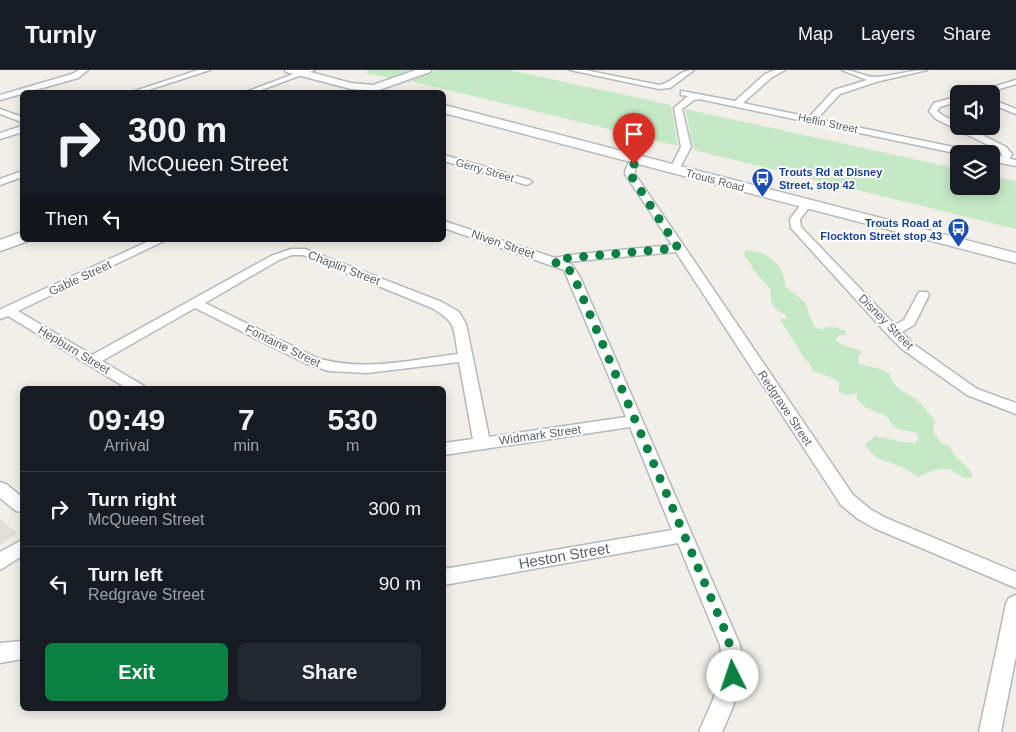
<!DOCTYPE html>
<html lang="en">
<head>
<meta charset="utf-8">
<style>
  :root { --surface:#171b24; --page:#242831; --text:#f1f3f6; --muted:#9ea1a6; --line:#363941; --accent:#0b8043 }
  body { margin:0; font-family:Arial,sans-serif; background:var(--page); color:var(--text); height:100vh; display:flex; flex-direction:column; font-size:19px; white-space:nowrap }
  * { box-sizing:border-box; margin:0 }
  p { font-size:16px; color:var(--muted) }
  .icon { flex:none; width:28px; height:28px; fill:none; stroke:currentColor; stroke-width:2; stroke-linecap:round; stroke-linejoin:round }
  .map { position:relative; flex:1; overflow:hidden }
  .sheet { position:absolute; left:20px; top:316px; width:426px; height:325px; display:flex; flex-direction:column; background:var(--surface); border-radius:8px; box-shadow:0 2px 12px #0003 }
  .sheet>* { flex:none }
  .banner { position:absolute; left:20px; top:20px; width:426px; height:152px; border-radius:8px; box-shadow:0 2px 12px #0003; background:#171b24; color:var(--text); overflow:hidden }
  .controls { position:absolute; left:950px; top:15px; display:grid; gap:10px }
  .controls a { display:grid; place-items:center; width:50px; height:50px; border-radius:8px; background:var(--surface); box-shadow:0 2px 12px #0003; font-size:25px }
  .pin { position:absolute; display:grid; place-items:center; width:42px; height:42px; color:#fff; margin:-51px -21px; border-radius:50% 50% 50% 0; rotate:-45deg; box-shadow:0 0 5px #0007 }
  .pin .icon { rotate:45deg }
  .me { position:absolute; width:55px; margin:-28px; rotate:356deg; stroke-linejoin:round; filter:drop-shadow(0 0 4px #0008) }
  .turn { display:flex; align-items:center; gap:18px; height:105px; padding:0 25px; font-size:22px }
  .turn .icon { width:65px; height:65px; stroke-width:2.5 }
  .turn b { display:block; font-size:35px; line-height:42px }
  .then { display:flex; align-items:center; height:48px; padding:0 25px; background:#0003; gap:10px; font-size:19px }
  .eta { display:flex; justify-content:space-evenly; align-items:center; height:85px; text-align:center }
  .eta b { font-size:30px; font-weight:800; line-height:35px }
  .primary-button { display:flex; gap:10px; margin-top:auto; padding:10px 25px }
  .primary-button a { flex:1; height:58px; border-radius:8px; background:var(--accent); color:#fff; font-size:20px; font-weight:800; line-height:58px; text-align:center }
  .primary-button a+a { background:var(--page); color:var(--text) }
  ul { padding:0; list-style:none }
  li { display:flex; align-items:center; gap:15px; height:75px; padding:0 25px; border-top:1px solid var(--line) }
  li div { flex:1 }
  li b { display:block; font-size:19px }
  li em { font-style:normal }
  header { display:flex; align-items:center; gap:30px; box-sizing:border-box; height:70px; padding:0 25px; background:var(--surface); border-bottom:1px solid var(--line) }
  header strong { font-size:24px }
  nav { display:flex; gap:28px; margin-inline-start:auto; font-size:18px }
  .map>svg:first-child { display:block }
</style>
</head>
<body>
<header>
<strong>Turnly</strong>
<nav><a>Map</a><a>Layers</a><a>Share</a></nav>
</header>
<div class="map">
<svg width="1016" height="662" viewBox="0 0 1016 662">
  <rect width="100%" height="100%" fill="#f1efe8"/>
  <!-- education -->
  <path fill="#e1ded6" d="M0,449L17,463L0,475Z"/>
  <!-- green -->
  <path fill="#c5e8c5" d="M369,0H415L393,9L364,2Z
    M437,0H509L671,35L678,76L411,11Z
    M685,39L959,99V116H991V106L1016,111V159L694,80Z
    M745,181C765,179 786,195 785,216L806,233L809,244L815,258L823,259C831,254 838,258 846,261V265H839L835,270C843,277 853,276 861,282L858,288L859,294L880,299L890,304C892,319 909,323 919,332C925,337 929,345 935,350L933,361L941,373L950,377L954,385L969,399L973,408H964C944,393 940,398 918,407C912,404 908,399 901,397C884,389 878,393 865,375L875,366L902,372L915,373L919,368L915,362C902,360 893,361 888,347L863,336L856,328L857,323L846,325L838,321L840,313L828,306L813,301L811,295L804,288L780,249H786V245C775,240 769,234 771,221C767,214 760,209 755,202C750,195 752,193 744,186Z"/>
  <g fill="none" stroke-linecap="round" stroke-linejoin="round">
    <defs>
      <path id="street" d="M79,0H88L78,8L0,30V25L72,4Z
        M198,0H210L142,22H132Z
        M304,0H315L256,22H246Z
        M570,0H585L659,15C673,13 678,0 694,0L670,18L659,19Z
        M775,0H785L771,8L743,33L809,47L834,20L867,10L842,0C855,0 867,8 876,7C893,6 909,0 927,0L876,12L840,24L817,49L973,81L977,84H959L699,29L694,30L682,39L691,77L678,101H672L670,99L681,77L674,38L688,26L681,25V21L735,31L765,4Z
        M1016,10V14L983,24H970Z
        M959,26V31L940,37L937,41L942,45L959,54V56H964L1006,77L1012,84L1010,89L1016,90V96L991,91V85L1001,87L1002,84L1000,81L936,49L929,41L934,33Z
        M991,29L1016,39V44L991,34Z
        M0,39L22,47V52L0,44Z
        M22,56V62L0,69V63Z
        M444,85L530,110L532,112L527,115L444,91Z
        M637,87L642,90L635,99V104L853,425L870,439L886,448L1016,502V518L874,458L858,449L841,435L676,182L566,192L572,195L580,207L740,575C747,608 735,633 722,662H699C712,630 726,611 720,575L678,473L444,515V499L672,460L630,357L444,385V373L473,369L459,292L367,303L329,301L307,294L195,238L102,291L144,316L146,319H128L8,246L0,249V240L3,238L151,170H166L18,241L92,285L271,186L291,179H305L442,232L459,242L466,254L489,367L626,347L564,200L444,158V151L555,188L569,185L672,175L625,104C625,98 630,89 637,87ZM292,185H303L432,238C457,253 453,257 458,284C411,290 363,302 317,288L205,233L279,190Z
        M22,101V107L0,115V109Z
        M807,131L812,134L800,149L801,157L895,255L904,250L919,222H927L929,225L914,255L902,262L912,273L977,319L1016,333V344L967,325L902,279L888,265L791,158L790,149L803,132Z
        M0,412L6,414L22,427V442L16,441L0,428Z
        M22,470V486L0,500V482Z
        M1016,525V586L1001,662H979L1006,534L1009,528Z
        M22,571V589L0,593V573Z"/>
      <path id="secondary" d="M285,0H303L351,13L373,15L416,0H431L430,2L376,21L351,19L286,2Z
        M444,35L1016,183V193L444,43Z
        M22,162V170L28,171L0,181V170Z"/>
    </defs>
    <!-- street casing -->
    <use href="#street" stroke="#b5b8bc" stroke-width="3"/>
    <!-- secondary casing -->
    <use href="#secondary" stroke="#b6babf" stroke-width="3"/>
    <!-- street -->
    <use href="#street" fill="#fff" fill-rule="evenodd"/>
    <!-- secondary -->
    <use href="#secondary" fill="#fff" fill-rule="evenodd"/>
  </g>
  <g fill="none" stroke-linecap="round" stroke-linejoin="round">
    <!-- route -->
    <path stroke="#0b8043" stroke-width="9" stroke-dasharray="0 16.2" d="M634,94L630,99V104L678,178L568,188L554,192L568,198L574,207L726,563L733,586V606"/>
  </g>
  <!-- icons -->
  <defs>
    <symbol id="bus-pin" viewBox="-11 -11 22 30"><path d="M0 17L-7.5 6A9.5 9.5 0 1 1 7.5 6Z" fill="#1a4fb4" stroke="#fff"/><path d="M-5-6H5V4H4V6H2V4H-2V6H-4V4H-5ZM-3.5-4V0h7V-4ZM-3.5 1.2v1.5H-2V1.2ZM2 1.2v1.5H3.5V1.2Z" fill="#fff"/></symbol>
  </defs>
  <g fill-rule="evenodd">
    <use href="#bus-pin" x="750" y="96" width="25" height="34"/>
    <use href="#bus-pin" x="946" y="146" width="25" height="34"/>
  </g>
  <g text-anchor="middle" stroke-width="4" stroke-linejoin="round" paint-order="stroke">
    <!-- far-street labels -->
    <g font-size="11" fill="#5f6368" stroke="#fff">
      <text transform="translate(828 53) rotate(12)" y="4">Heflin Street</text>
      <text transform="translate(485 100) rotate(16)" y="4">Gerry Street</text>
      <text transform="translate(715 110) rotate(15)" y="4">Trouts Road</text>
    </g>
    <!-- far-transit labels -->
    <g font-size="11" font-weight="bold" fill="#164399" stroke="#fff" text-anchor="start">
      <text x="779" y="106">Trouts Rd at Disney<tspan x="779" dy="13">Street, stop 42</tspan></text>
      <text x="942" y="157" text-anchor="end">Trouts Road at<tspan x="942" dy="13">Flockton Street stop 43</tspan></text>
    </g>
    <!-- street labels -->
    <g font-size="12" fill="#5f6368" stroke="#fff">
      <text transform="translate(503 174) rotate(19)" y="4">Niven Street</text>
      <text transform="translate(344 198) rotate(21)" y="4">Chaplin Street</text>
      <text transform="translate(80 208) rotate(-25)" y="4">Gable Street</text>
      <text transform="translate(886 252) rotate(45)" y="4">Disney Street</text>
      <text transform="translate(283 276) rotate(26)" y="4">Fontaine Street</text>
      <text transform="translate(74 280) rotate(31)" y="4">Hepburn Street</text>
      <text transform="translate(785 338) rotate(56)" y="4">Redgrave Street</text>
      <text transform="translate(540 365) rotate(-8)" y="4">Widmark Street</text>
    </g>
    <!-- near-street labels -->
    <g font-size="15" fill="#5f6368" stroke="#fff">
      <text transform="translate(564 486) rotate(-10)" y="5">Heston Street</text>
    </g>
  </g>
</svg>
<div class="controls">
<a><svg class="icon" aria-label="sound" viewBox="0 0 24 24"><path d="M4 9h4l5-4v14l-5-4H4zM17 9q2 3 0 6"/></svg></a>
<a><svg class="icon" aria-label="layers" viewBox="0 0 24 24"><path d="M12 4l9 5-9 5-9-5zM3 14l9 5 9-5"/></svg></a>
</div>
<div class="pin" style="left:634px;top:94px;background:#d93025"><svg class="icon" aria-label="arrive" viewBox="0 0 24 24"><path d="M6 21V4h12l-3 4 3 4H6"/></svg></div>
<svg class="me" style="left:733px;top:606px" viewBox="-20 -20 40 40"><circle r="19" fill="#fff"/><path d="M0-13L10 11 0 6-10 11z" fill="#0b8043"/></svg>
<div class="banner">
<div class="turn"><svg class="icon" aria-label="right" viewBox="0 0 24 24"><path d="M7 20v-9h11M14 6l5 5-5 5"/></svg><div><b>300 m</b>McQueen Street</div></div>
<div class="then">Then<svg class="icon" aria-label="left" viewBox="0 0 24 24"><path d="M17 20v-9H6M10 6l-5 5 5 5"/></svg></div>
</div>
<section class="sheet">
<div class="eta">
<div><b>09:49</b><p>Arrival</p></div>
<div><b>7</b><p>min</p></div>
<div><b>530</b><p>m</p></div>
</div>
<ul>
<li><svg class="icon" aria-label="right" viewBox="0 0 24 24"><path d="M7 20v-9h11M14 6l5 5-5 5"/></svg><div><b>Turn right</b><p>McQueen Street</p></div><em>300 m</em></li>
<li><svg class="icon" aria-label="left" viewBox="0 0 24 24"><path d="M17 20v-9H6M10 6l-5 5 5 5"/></svg><div><b>Turn left</b><p>Redgrave Street</p></div><em>90 m</em></li>
</ul>
<div class="primary-button"><a>Exit</a><a>Share</a></div>
</section>
</div>
</body>
</html>
